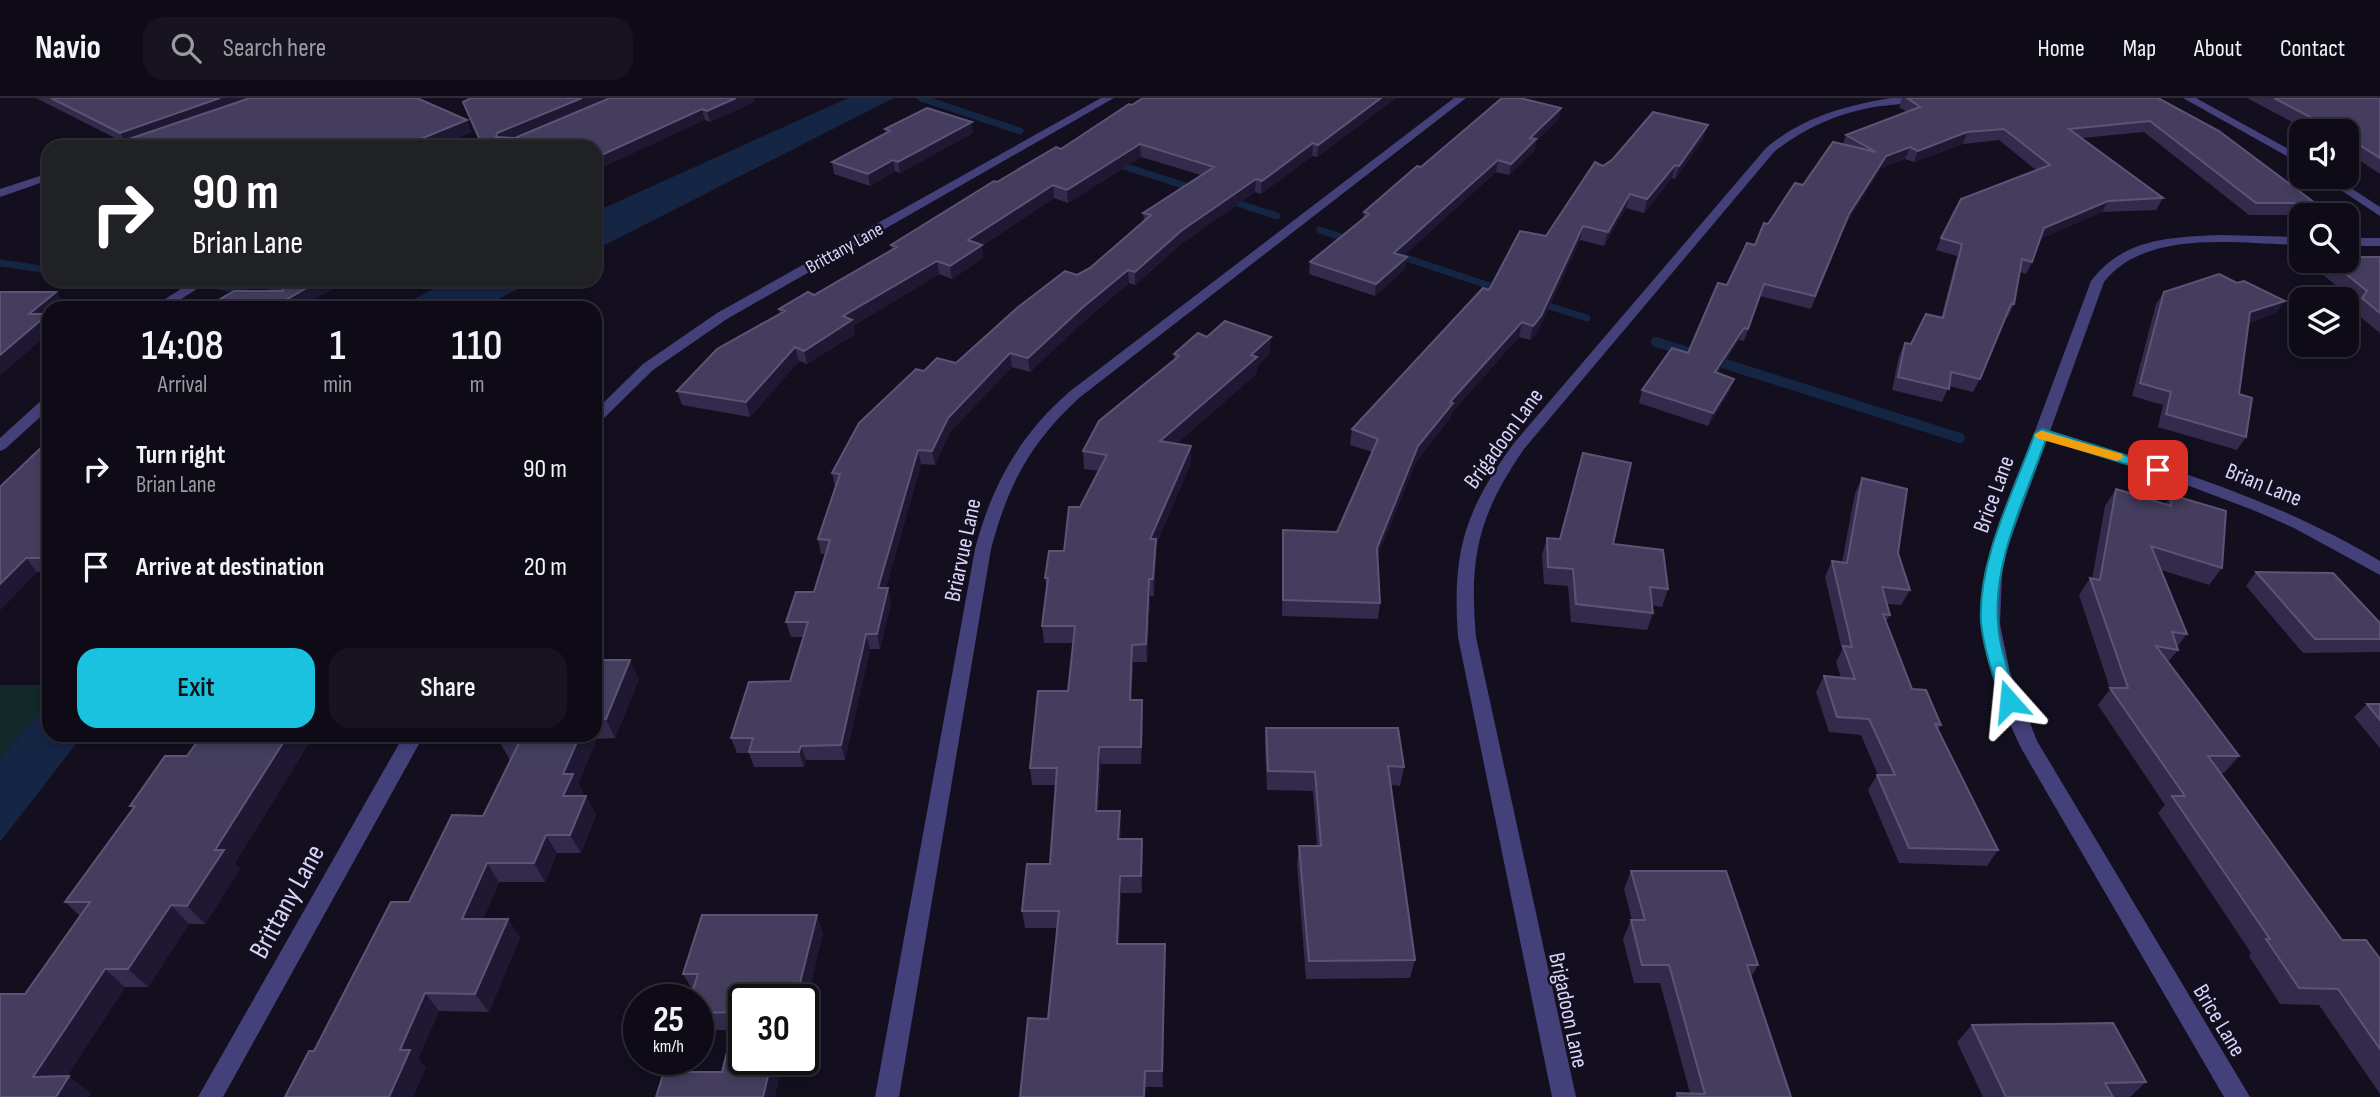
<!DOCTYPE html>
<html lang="en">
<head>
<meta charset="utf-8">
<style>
  :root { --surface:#0e0b17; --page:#171420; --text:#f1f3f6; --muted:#9b9ba1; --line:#2e2b36; --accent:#1ac2df }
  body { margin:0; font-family:"Sofia Sans Condensed",sans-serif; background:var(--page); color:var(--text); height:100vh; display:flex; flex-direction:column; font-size:26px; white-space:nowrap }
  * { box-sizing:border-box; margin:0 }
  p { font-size:23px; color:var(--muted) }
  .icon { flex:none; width:38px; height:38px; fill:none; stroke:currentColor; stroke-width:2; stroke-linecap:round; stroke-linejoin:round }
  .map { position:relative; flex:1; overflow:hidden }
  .details { position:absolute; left:42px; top:203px; width:560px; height:441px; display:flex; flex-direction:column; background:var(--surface); border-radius:21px; box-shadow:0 4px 10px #0003,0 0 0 2px var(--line) }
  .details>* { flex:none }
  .banner { position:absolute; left:42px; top:42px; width:560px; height:147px; border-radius:21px; box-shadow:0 4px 10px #0003,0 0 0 2px var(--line); background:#202124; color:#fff; overflow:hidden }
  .buttons { position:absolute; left:2289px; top:21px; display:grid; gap:14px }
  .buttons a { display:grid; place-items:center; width:70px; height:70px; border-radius:14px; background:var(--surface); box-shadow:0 4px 10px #0003,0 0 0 2px var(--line); font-size:35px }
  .speed { position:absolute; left:623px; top:886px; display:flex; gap:14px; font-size:35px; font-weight:700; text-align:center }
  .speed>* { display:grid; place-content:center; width:91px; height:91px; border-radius:50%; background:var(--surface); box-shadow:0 4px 10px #0003,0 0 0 2px var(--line); line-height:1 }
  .speed small { font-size:18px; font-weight:400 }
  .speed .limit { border:4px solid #111; border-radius:10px; background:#fff; color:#111 }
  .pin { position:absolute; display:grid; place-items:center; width:60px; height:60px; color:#fff; margin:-30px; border-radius:14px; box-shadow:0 4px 10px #0006 }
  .me { position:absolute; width:77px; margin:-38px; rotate:342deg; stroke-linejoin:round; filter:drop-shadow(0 0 5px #0008) }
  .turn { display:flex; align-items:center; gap:24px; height:147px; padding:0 35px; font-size:32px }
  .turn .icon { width:91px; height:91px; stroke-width:2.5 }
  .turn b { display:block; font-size:49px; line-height:60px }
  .eta { display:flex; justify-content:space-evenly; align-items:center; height:119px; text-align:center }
  .eta b { font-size:42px; font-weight:600; line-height:49px }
  .button { display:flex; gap:14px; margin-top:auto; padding:14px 35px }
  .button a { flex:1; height:80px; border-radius:21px; background:var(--accent); color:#111; font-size:28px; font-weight:600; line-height:80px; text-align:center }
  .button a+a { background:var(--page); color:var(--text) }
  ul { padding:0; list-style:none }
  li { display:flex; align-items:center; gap:21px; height:98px; padding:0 35px }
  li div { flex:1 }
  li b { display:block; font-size:26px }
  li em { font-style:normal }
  header { display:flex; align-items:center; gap:42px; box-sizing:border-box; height:98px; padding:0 35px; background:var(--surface); border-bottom:2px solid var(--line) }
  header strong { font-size:33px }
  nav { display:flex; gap:38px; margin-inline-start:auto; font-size:24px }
  .search { width:490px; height:63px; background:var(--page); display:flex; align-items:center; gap:18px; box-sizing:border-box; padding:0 24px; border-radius:21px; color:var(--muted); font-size:26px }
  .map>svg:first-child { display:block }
</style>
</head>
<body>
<header>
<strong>Navio</strong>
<div class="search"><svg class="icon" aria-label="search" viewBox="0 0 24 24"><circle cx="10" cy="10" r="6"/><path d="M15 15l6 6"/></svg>Search here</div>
<nav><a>Home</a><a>Map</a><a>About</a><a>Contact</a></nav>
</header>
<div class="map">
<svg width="2380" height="999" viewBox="0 0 2380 999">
  <rect width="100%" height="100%" fill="#130f1f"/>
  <!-- green -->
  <path fill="#132829" d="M0,587H49V603L0,661Z"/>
  <!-- water -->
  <path fill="#152544" d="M848,0H894L595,152V114Z
    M451,182H536L480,210H396Z
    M49,603V637H83L0,744V661Z"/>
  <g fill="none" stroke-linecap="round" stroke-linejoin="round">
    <!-- stream-far1 -->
    <path stroke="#152544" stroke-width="7" d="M921,0L1020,33
      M1114,65L1198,92
      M1227,102L1277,118
      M1320,132L1352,143
      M1394,156L1505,193
      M0,165L49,172
      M128,182L163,187
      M216,187L250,196
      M1536,204L1587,220
      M1656,244L1661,245"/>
    <!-- stream -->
    <path stroke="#152544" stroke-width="10" d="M1656,244L1960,340"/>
    <!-- minor -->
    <path fill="#444079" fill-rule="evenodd" d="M1101,0H1114L727,221L653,272L600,324L595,326V313L643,266L717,215Z
      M1454,0H1466L1079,300C1030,345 1008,387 991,451L899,999H875L975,451C992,387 1019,338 1069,294Z
      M1891,0H1917C1907,7 1887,7 1874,9C1836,16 1804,30 1774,54L1524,351C1478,418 1469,459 1476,539L1576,999H1552L1458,539C1452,454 1464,414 1514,345L1766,50C1803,19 1844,8 1891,0Z
      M2183,0H2196L2301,58V66Z
      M49,75V82L0,99V91Z
      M2321,79H2334L2380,109V118Z
      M2221,137L2301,139V147C2240,146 2146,130 2104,184L2050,333C2164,368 2277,401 2380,463V477L2294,430L2253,412L2168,380L2047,342L2007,451L2002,476L2000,526L2010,574L2037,643L2250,999H2224L2021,650L2008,622L1991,574L1982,526L1984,476L1991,451L2091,183C2123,140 2172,139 2221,137Z
      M2347,140H2380V148H2347Z
      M195,182H211L167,210H151Z
      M49,299V311L5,351L0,353V340L44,300Z
      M404,637H424L223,999H198Z"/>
  </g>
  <!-- wall -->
  <path fill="#332b4b" d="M36,0H417L472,34L434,49H137L134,44L127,46Z
    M471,0H753L754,4L710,24L705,22Z
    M1143,0H1396L1317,59L1312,58L1261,96L1255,94L1181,146L1135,187L1129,185L1083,224L1030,274L1012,269L950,334L935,367L921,366L886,490H888L891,505L880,551H870L845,662H806L804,669H754L749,655H737L731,640L790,583L804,539H791L786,524L814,494L826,456H821L818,441L835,389L832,375L924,273L956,265L1077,177L1090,170L1144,123L1143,115L1201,77L1141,59L1068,105L1054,100L982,148L983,160L952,181L939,176L853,228L855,236L807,266L799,263L750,319L682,307L677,293L780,216L779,211L814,197L892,152L891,147L997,84L1061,51Z
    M1902,0H2158L2315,105L2308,117H2249L2144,34L2082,40L2163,100L2156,112L2102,114L2040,141L2032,164L2026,176L2020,174L2014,206L2008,219L2006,218L1980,281L1973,294L1949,288L1942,304L1892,292L1899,258L1905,245L1911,246L1941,220L1957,158L1936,152L1941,140L2036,72L1999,42L1963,46L1914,64L1905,61L1881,70L1845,127L1811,211L1760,198L1744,243L1739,242L1718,275L1730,293L1708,328L1639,305L1642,292L1688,255L1727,187L1755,147L1768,126L1803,87L1843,46L1846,37L1907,14L1899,9Z
    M2247,0H2380V76L2347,54V33H2309Z
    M1559,21L1536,43L1534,53L1509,77L1496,74L1403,158L1407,159L1405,171L1375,198L1309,176L1310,164L1363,121L1364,114L1421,69Z
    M885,31L973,35L900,75L895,73L870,88L834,76L832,64L886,35Z
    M1704,40L1675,81L1672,80L1644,115L1626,110L1604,148L1580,142L1538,233L1530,242L1519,239L1452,314L1450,320L1416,364L1377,459L1380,505L1378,521L1282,518L1283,432L1337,434L1372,354L1350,347L1352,331L1489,192L1546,138L1603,68Z
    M2380,159V235L2353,213L2358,205L2317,172L2323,163H2347Z
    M262,182H351L321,197L278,193L267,191Z
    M2237,185L2276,215L2249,225L2239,296L2246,339L2237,352L2158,329L2163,307L2132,298L2156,206L2164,194Z
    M1207,239L1270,255L1257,268L1256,276L1177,345L1191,365L1156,447L1154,498H1150L1147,564H1133L1131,602H1142L1143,620L1141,666H1101L1098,713L1121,730L1120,741H1142V795H1121L1119,846H1165L1163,989H1145V999H1020L1048,921L1057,830H1025L1022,813L1050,766L1056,687H1032L1030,670L1068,593L1073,545H1044L1042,528L1047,493L1045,480L1064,453L1080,409L1099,373L1084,371L1083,353L1174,262V256Z
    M49,342V473L37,474L0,512Z
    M1862,380L1898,455L1910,492L1901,507L1887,506L1890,517L1886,524L1912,591L1941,627L1938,632L1998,752L1987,768L1899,765L1868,692L1877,677H1878L1861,637L1829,634L1816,594L1824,578L1841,580L1836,564L1842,552L1825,479L1832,463L1842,464L1855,395Z
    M2116,391L2165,406L2172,397L2222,470L2209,487L2161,472L2187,536L2177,549L2178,552L2168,564L2239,658L2224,675H2221L2342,842L2380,861V996L2319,907L2280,906L2249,858L2251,855L2158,715L2165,707L2098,607L2110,591L2079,497L2090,480L2092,481L2105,408Z
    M1547,440L1613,446L1668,491L1662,509L1652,507L1653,515L1647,532L1571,524L1568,488L1544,486L1542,457Z
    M2256,474L2380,525V554L2303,555L2246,488Z
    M595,562L639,581L615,640L597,641L578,685L583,695L581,698H586L596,717L581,755H557L545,784H499L483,821L520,839L489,914L439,913L418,961L426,970L314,953L409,804L483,718L510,662L499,643L502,637H595Z
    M2367,606H2380V650L2354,619Z
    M1266,630L1404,669L1400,688L1391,687L1415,862L1410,880L1306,881L1297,766L1299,748H1317L1313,693L1267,692L1265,649Z
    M202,637H314L235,765L240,771L205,826H189L148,889H125L67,978L91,995L89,999H0L25,896L80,818L65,804L133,711L130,708L187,658Z
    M1631,773L1758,867L1751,879L1791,999H1675L1677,995H1690L1660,885H1634L1623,841L1631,822H1632L1624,791Z
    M823,835L803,901L722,974L732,932H698V901L683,876Z
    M1972,927L2146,984L2130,999H1983L1957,944Z"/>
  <!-- shaded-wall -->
  <path fill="#1e1832" d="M220,0H256L132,40L134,44L127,46L120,35Z
    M582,0H611L501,47L496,39L497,35Z
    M736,0H753L754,4L710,24L707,13Z
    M1381,0H1396L1317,59L1318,47Z
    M1561,10L1559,21L1536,43L1534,53L1509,77L1511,66L1530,40Z
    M702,11L705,22L595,73V60Z
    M467,22L472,34L434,49H401Z
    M972,24L973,35L900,75L898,64Z
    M1708,27L1704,40L1675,81L1679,68Z
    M1967,34L1963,46L1914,64L1918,53Z
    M1313,45L1312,58L1261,96L1262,83Z
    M1140,46L1141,59L1068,105L1067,92Z
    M1910,49L1905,61L1881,70L1845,127L1811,211L1849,116L1886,58Z
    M893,62L895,73L870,88L868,76Z
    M1498,62L1496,74L1393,167L1394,155Z
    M1675,67L1672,80L1644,115L1647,101Z
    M1256,81L1255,94L1181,146L1135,187V174L1181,133Z
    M1053,87L1054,100L982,148L983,160L952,181L950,168L968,142Z
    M1630,96L1626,110L1604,148L1608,134Z
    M2108,103L2102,114L2038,142L2044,130Z
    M1583,128L1580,142L1538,233L1530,242L1533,228Z
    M1407,159L1405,171L1375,198L1376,186Z
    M937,163L939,176L853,228L855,236L807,266L804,253L843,218Z
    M1128,172L1129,185L1083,224L1030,274L1028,260L1082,210Z
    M320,182H351L321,197L299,210H272Z
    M56,194L64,206L60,210H49V235L0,278V257L29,216Z
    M2285,203L2276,215L2242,227L2250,214Z
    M1522,224L1519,239L1452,314L1450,320L1416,364L1374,466L1377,450L1418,348L1450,304Z
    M1744,230L1739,242L1710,287L1715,274Z
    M1271,239L1270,255L1257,268L1256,276L1160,360V343Z
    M795,249L799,263L750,319L746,304Z
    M1010,255L1012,269L950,334L935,367L932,353L948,320Z
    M1734,281L1730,293L1708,328L1713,315Z
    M1191,348V365L1156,447L1154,498L1150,441Z
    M918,352L921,366L882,505L878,490Z
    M49,450V472L39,460Z
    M26,460L37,474L0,512V486Z
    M1149,481L1150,498L1147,564L1146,546Z
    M888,490L891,505L880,551L877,536Z
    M866,536L870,551L845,662L841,647Z
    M1132,547L1133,564L1131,620L1130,602Z
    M630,562L639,581L615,640L606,621Z
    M1142,602L1143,620L1141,666V649Z
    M288,637H314L235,765L240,771L205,826L187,808L215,752Z
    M580,637H595L597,641L578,685L583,695L574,716L563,698V676Z
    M801,648L806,662L804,669L799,654Z
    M1099,649L1101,666L1097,730L1096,713Z
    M586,698L596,717L581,755L570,737Z
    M1120,713L1121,730L1119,758L1118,741Z
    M546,737L557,755L545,784L534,765Z
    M1142,741L1143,758L1142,795L1141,778Z
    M487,765L499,784L475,839L462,821Z
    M1120,778L1121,795L1118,863L1117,846Z
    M171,807L189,826L148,889L128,871Z
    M817,817L823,835L803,921V901H796Z
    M508,821L520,839L489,914L475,896Z
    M1165,846V863L1163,989L1162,973Z
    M105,871L125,889L56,996L33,979Z
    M425,895L439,913L418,961L426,970L413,999H389L400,952Z
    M772,961H784L775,999H763Z
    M69,978L91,995L89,999H56Z"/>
  <!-- building -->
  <path fill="#443d5e" stroke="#5c5476" stroke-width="2" d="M51,0H220L120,35Z
    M250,0H417L467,22L401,49H149L132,40Z
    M471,0H582L497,35L496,39L515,40L610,0H736L707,13L702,11L595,60V49H483L463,4Z
    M1143,0H1381L1318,47L1313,45L1262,83L1256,81L1181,133L1135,174L1128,172L1082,210L1028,260L1010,255L948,320L932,353L918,352L878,490H888L877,536H866L841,647L801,648L799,654H749L753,640H731L749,584L790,583L808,524H786L796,494H814L830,442L818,441L840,376L832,375L859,325L916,271L924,273L937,260L956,265L1017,210L1065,173L1077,177L1090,170L1151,117L1143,115L1214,69L1140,46L1067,92L1053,87L968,142L982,147L950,168L937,163L843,218L852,222L804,253L795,249L746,304L677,293L717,251L785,213L779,211L808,194L814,197L897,149L891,147L994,83L997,84L1056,49L1061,51L1129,6L1132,7Z
    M1502,0H1520L1561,10L1530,40L1536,41L1511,66L1498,62L1394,155L1407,159L1376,186L1310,164L1369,116L1364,114L1417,68L1421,69Z
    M1907,0H2158L2219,33L2315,105H2256L2150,23L2069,31L2163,100L2108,103L2044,130L2032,164L2022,161L2014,206H2011L1980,281L1951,274L1949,291L1898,279L1905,245L1911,246L1926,216L1943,220L1962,146L1941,140L1961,101L2050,67L2004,31L1967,34L1918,53L1910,49L1886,58L1849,116L1815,198L1764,186L1748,231L1744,230L1715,274L1734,281L1713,315L1642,292L1672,250L1688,255L1718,185L1727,187L1747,145L1755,147L1764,125L1768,126L1795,85L1803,87L1833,44L1876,54L1846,37L1920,9Z
    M2274,0H2380V60L2347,39V33H2337Z
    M927,10L972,24L898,64L893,62L868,76L832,64L890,33L885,31Z
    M1653,14L1708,27L1679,68L1675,67L1647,101L1630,96L1608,134L1583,128L1541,218L1533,228L1522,224L1450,304L1453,305L1418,348L1377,450L1380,505L1283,502V432L1337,434L1378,341L1352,331L1483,190L1489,192L1520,133L1546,138L1595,64L1603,68L1613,61Z
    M2347,159H2380V215L2362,200L2367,193L2330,163H2347Z
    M2219,176L2237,185L2244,183L2285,203L2250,214L2239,296L2252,300L2246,339L2166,316L2171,294L2140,285L2164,194Z
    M275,182H320L272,210H205L234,193H283L284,184Z
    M0,194H56L29,216H48L0,257Z
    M1225,223L1271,239L1251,257L1257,259L1160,343L1191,348L1150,441H1156L1153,481H1149L1146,546L1132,547L1130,602H1142L1141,649H1099L1096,713H1120L1118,741H1142L1141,778H1120L1117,846H1165L1162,973H1145L1144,999H1020L1028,920L1048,921L1059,813H1022L1027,766H1050L1057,670H1030L1038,593H1068L1075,528H1042L1048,480H1045L1049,453H1064L1069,409H1080L1107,357L1083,353L1099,323L1179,258L1174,256L1198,235L1207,239Z
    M49,342V450L39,460H26L0,486V389Z
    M1583,355L1631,365L1613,446L1663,452L1668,491L1650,489L1653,515L1576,506L1573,471L1548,469L1547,440L1560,441Z
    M1862,380L1907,391L1898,455L1910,492L1882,489L1890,517L1883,516L1912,591L1926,592L1941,627L1935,626L1998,752L1909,750L1877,677H1895L1869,621L1837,619L1824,578L1855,581L1843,548L1852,549L1832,463L1847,465Z
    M2116,391L2171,408L2172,397L2226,413L2222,470L2151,448L2187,536L2172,534L2178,552L2156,548L2239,658H2208L2342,842H2366L2380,861V951L2338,891L2299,890L2266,841H2270L2172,698H2185L2110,590H2128L2090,480L2100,482Z
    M2256,474L2333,475L2380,525V541H2315Z
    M595,562H630L606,621H595Z
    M2367,606H2380V622Z
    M1266,630H1398L1404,669L1388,668L1415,862L1309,863L1299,748H1321L1315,674L1268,673Z
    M202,637H288L215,752H224L187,808L171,807L128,871H105L33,979L69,978L56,999H0V896H25L90,804H65L135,708H130L165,658H187Z
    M502,637H580L563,676H573L563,698H586L570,737H546L534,765H487L462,821H508L475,896L425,895L400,952H410L389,999H285L309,953H314L391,804H409L452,717L483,718L520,643H499Z
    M1631,773H1726L1758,867H1747L1791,999H1678L1677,995L1705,996L1669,867H1642L1631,822H1645Z
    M702,817H817L796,901H744V961H772L763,999H656L664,974H722L737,914L698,915V901H690L698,876H683Z
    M2113,925L2146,984L2105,985L2113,999H2006L1972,927Z"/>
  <!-- route -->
  <path fill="#1ac2df" stroke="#117e91" stroke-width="2" d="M2042,331L2164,369L2166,372L2158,376L2046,341C2026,399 1993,462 1998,524C1999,551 2010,577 2018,603L2015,607H2003L2001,603C1993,577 1984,552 1981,525C1977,464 2014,392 2035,335Z"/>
  <!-- slow -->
  <path fill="#f59e0b" d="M2041,333L2122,356L2124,359L2117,363L2036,340L2034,337Z"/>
  <g text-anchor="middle" stroke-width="5" stroke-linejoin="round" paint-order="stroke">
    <!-- far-street labels -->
    <g font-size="19" fill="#d9d3fa" stroke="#130f1f">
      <text transform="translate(844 149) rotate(-29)" y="7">Brittany Lane</text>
    </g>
    <!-- street labels -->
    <g font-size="23" fill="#d9d3fa" stroke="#130f1f">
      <text transform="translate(1503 340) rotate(-54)" y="8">Brigadoon Lane</text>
      <text transform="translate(2264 386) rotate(22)" y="8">Brian Lane</text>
      <text transform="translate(1993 396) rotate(-70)" y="8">Brice Lane</text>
      <text transform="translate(962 452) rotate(-78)" y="8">Briarvue Lane</text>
      <text transform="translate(1569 912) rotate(78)" y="8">Brigadoon Lane</text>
      <text transform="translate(2220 922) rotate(59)" y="8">Brice Lane</text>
    </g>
    <!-- near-street labels -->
    <g font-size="28" fill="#d9d3fa" stroke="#130f1f">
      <text transform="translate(286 803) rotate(-61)" y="10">Brittany Lane</text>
    </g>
  </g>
</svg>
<div class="buttons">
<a><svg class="icon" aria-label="sound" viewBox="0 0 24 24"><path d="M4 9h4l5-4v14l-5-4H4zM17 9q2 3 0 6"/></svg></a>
<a><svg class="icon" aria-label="search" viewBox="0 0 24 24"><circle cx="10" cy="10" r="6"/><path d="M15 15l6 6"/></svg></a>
<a><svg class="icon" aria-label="layers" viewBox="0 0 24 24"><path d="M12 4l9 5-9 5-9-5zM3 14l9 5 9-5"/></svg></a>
</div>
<div class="speed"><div>25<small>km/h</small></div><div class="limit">30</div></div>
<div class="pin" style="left:2158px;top:372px;background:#d93025"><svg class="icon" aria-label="arrive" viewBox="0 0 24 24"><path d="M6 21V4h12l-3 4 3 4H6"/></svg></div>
<svg class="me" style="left:2009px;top:603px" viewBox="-20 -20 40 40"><path d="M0-17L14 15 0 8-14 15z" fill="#1ac2df" stroke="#fff" stroke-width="4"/></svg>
<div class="banner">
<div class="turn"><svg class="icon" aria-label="right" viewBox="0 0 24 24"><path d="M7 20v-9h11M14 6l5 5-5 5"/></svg><div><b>90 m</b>Brian Lane</div></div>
</div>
<section class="details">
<div class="eta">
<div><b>14:08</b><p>Arrival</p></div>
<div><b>1</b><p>min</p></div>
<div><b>110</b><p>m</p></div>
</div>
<ul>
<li><svg class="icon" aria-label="right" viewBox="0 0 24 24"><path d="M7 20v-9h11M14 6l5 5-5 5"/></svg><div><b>Turn right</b><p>Brian Lane</p></div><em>90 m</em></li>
<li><svg class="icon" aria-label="arrive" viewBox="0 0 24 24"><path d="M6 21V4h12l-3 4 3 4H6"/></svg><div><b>Arrive at destination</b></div><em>20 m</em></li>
</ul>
<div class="button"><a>Exit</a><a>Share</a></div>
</section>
</div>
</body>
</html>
